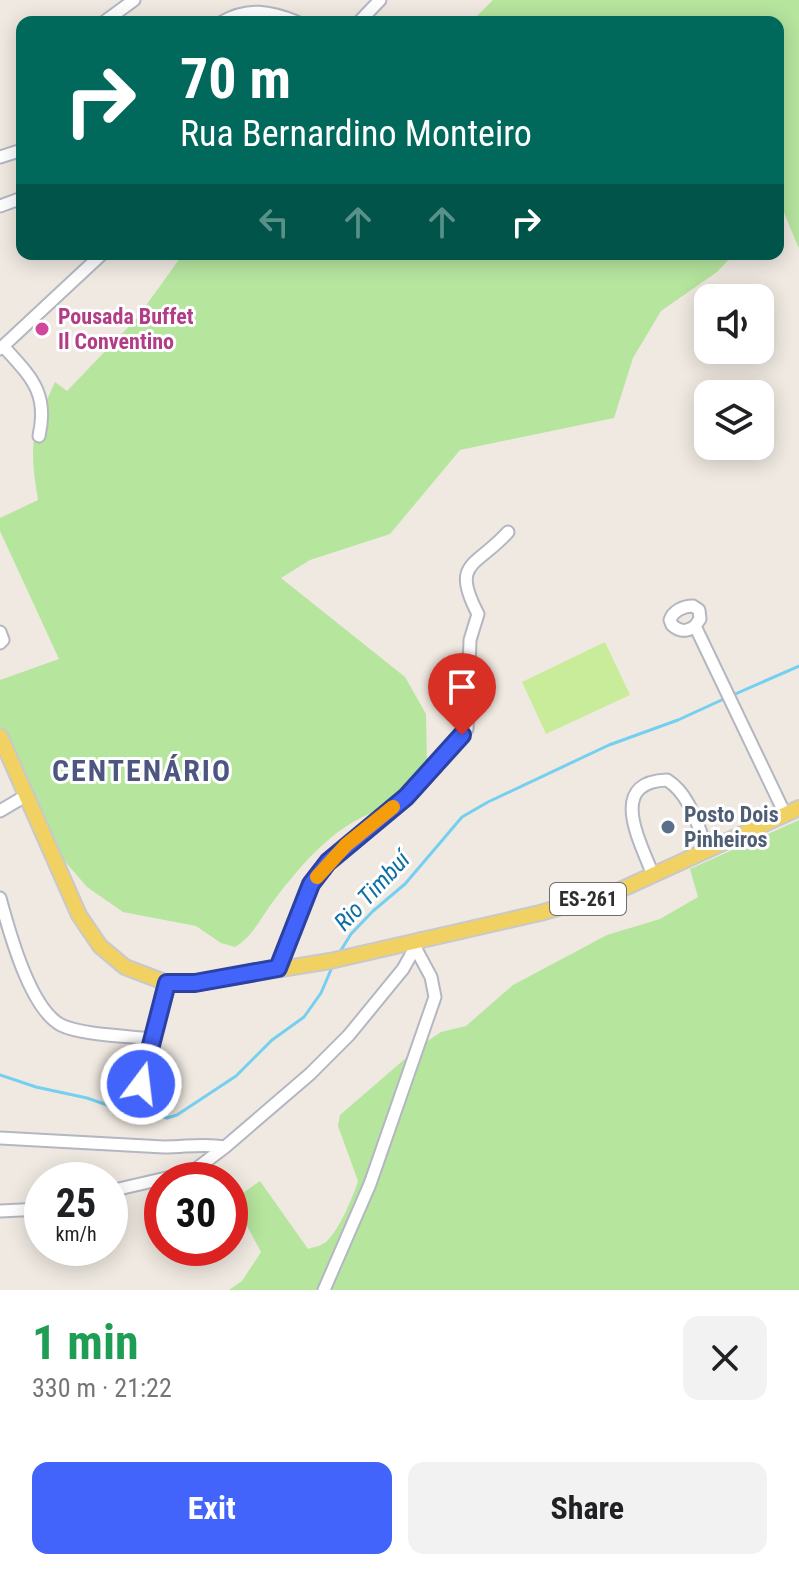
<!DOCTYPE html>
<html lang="en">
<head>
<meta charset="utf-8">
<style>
  :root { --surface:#fff; --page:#f2f2f2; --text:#202124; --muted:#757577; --accent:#4264fb }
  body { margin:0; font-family:"Roboto Condensed",sans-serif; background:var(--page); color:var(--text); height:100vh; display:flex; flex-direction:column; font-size:30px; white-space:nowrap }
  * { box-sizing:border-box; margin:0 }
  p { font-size:26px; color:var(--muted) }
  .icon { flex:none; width:44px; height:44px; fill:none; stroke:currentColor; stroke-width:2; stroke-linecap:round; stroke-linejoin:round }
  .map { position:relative; height:1290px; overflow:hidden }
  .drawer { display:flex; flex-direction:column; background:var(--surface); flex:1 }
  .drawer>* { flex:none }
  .guide { position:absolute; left:16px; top:16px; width:768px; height:244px; border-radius:16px; box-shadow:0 4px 20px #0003; background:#00695c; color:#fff; overflow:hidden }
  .buttons { position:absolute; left:694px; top:284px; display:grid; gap:16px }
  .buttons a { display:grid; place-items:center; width:80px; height:80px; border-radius:16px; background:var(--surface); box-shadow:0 4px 20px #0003; font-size:40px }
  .speed { position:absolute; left:24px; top:1162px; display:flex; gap:16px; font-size:40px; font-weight:700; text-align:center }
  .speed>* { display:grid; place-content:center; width:104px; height:104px; border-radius:50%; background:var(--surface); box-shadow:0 4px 20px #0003; line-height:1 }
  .speed small { font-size:20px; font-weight:400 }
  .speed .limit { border:12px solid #d22; background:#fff; color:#111 }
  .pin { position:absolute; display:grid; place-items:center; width:68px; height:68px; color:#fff; margin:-82px -34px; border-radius:50% 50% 50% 0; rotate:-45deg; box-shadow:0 0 8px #0007 }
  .pin .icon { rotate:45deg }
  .me { position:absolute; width:88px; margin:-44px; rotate:15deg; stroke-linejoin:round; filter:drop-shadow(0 0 6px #0008) }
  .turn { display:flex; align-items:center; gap:28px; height:168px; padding:0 32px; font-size:36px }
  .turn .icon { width:104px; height:104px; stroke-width:2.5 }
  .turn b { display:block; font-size:56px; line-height:68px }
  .lanes { display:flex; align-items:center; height:76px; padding:0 32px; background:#0003; justify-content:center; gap:40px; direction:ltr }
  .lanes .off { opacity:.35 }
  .round { display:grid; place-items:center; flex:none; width:84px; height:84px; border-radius:16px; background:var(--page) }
  .headline { display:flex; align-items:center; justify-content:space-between; height:136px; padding:0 32px }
  h1 { font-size:48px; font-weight:700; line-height:60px; color:#1e9e55 }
  .cta { display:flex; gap:16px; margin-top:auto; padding:16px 32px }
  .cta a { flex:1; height:92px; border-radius:16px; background:var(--accent); color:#fff; font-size:32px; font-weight:700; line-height:92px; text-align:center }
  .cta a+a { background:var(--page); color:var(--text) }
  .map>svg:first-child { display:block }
</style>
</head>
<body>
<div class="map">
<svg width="799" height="1290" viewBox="0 0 799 1290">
  <rect width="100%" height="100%" fill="#efe9e1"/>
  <!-- green -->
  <path fill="#b6e59e" d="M493,0H799V249L780,203L778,205V22H471Z
    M183,254H734L717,272L661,311L633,358L614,418L460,450L390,534L310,560L281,578L405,677L426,714L427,764L410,792L383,818L374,812C333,827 301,865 275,899C262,915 253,937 235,947L221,943L196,926L123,912L87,887L50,844L0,726V680L59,659L0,531V518L38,500C29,444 31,434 55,382L67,391L137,318Z
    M799,820V1290H229L242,1281L261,1252L233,1200L260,1181L308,1249C314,1247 322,1246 327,1241C339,1230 353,1197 358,1181L338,1126L340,1115L420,1046L441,1032L466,1026L513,985L607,935L660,919L698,897L690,869Z"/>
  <!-- pitch -->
  <path fill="#c9ec9a" d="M605,642L630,695L546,734L522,682Z"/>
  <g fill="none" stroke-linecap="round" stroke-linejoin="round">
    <!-- stream -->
    <path stroke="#75cff0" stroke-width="3" d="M733,695L799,666
      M338,955L351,934L373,911L405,884L462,817L488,802L609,745L678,720L726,698
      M0,1075L36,1087L87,1098L113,1107L142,1110L167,1118L177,1115L236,1076L272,1040L304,1017L321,993L333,965"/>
    <defs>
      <path id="minor" d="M104,22L134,0
        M222,22C248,7 270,11 297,22
        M359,22L380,0
        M0,157L22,150
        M0,206L22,198
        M3,346C30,376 49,392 39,436
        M0,349L102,254
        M695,626C687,632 680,632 672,625L670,620C673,611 683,606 693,606L699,610L700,619L695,626L785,814
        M0,632L3,640L0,643
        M0,811L27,795
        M653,875C641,843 606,782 667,780C690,794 698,827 708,851
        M0,898C9,931 30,1009 61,1025C81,1035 129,1036 153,1039
        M278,968L311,884L328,862L406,797L467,729L470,640L478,614C450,561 477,567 508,532
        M141,1084L167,983
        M0,1138L164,1147C186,1147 204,1143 225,1147
        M110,1191L192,1172L225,1147L310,1074L349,1035L403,969L420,939
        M0,1211L42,1209
        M324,1290L370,1184L435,997L431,977L416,949"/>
      <path id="major" d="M0,736L79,915L100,946L125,967L167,983H195L330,961L540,913L620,890L799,808"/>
    </defs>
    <!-- minor casing -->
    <use href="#minor" stroke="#b4b7c1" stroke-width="15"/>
    <!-- major casing -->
    <use href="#major" stroke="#c9c9c9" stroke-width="18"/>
    <!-- minor -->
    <use href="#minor" stroke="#fff" stroke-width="11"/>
    <!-- major -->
    <use href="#major" stroke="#f2d163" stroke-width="14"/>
  </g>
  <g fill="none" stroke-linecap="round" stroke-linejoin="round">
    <defs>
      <path id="route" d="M141,1084L167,983H195L278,968L311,884L328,862L406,797L462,735"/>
    </defs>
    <!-- route casing -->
    <use href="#route" stroke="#2b41a3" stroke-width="20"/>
    <!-- route -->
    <use href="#route" stroke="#4264fb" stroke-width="14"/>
    <!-- slow -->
    <path stroke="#f59e0b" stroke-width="14" d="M317,877L346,845L393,807"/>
  </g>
  <!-- markers -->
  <circle fill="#d1479c" stroke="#fff" stroke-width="3" cx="42" cy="329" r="8"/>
  <circle fill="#5c6f8a" stroke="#fff" stroke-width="3" cx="668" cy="827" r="8"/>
  <g text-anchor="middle" stroke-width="6" stroke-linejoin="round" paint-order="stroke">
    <!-- shield labels -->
    <rect fill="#fff" stroke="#6d6d6d" stroke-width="2" x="550" y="883" width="76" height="32" rx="6"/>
    <g font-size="20" font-weight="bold" fill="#2e2e2e">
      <text x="588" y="906">ES-261</text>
    </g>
    <!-- hotel labels -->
    <g font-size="22" font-weight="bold" fill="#b23c85" stroke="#fff" text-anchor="start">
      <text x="58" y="324">Pousada Buffet<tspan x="58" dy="25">Il Conventino</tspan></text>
    </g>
    <!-- service labels -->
    <g font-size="22" font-weight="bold" fill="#4e5e75" stroke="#fff" text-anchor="start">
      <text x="684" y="822">Posto Dois<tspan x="684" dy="25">Pinheiros</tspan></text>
    </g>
    <!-- water labels -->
    <g font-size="24" font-style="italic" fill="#0d6fa3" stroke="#fff">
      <text transform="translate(372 891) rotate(-47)" y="8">Rio Timbuí</text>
    </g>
    <!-- district labels -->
    <g font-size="30" font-weight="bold" letter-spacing="2" fill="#4d5680" stroke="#fff">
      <text x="142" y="781">CENTENÁRIO</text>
    </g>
  </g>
</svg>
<div class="buttons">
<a><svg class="icon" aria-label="sound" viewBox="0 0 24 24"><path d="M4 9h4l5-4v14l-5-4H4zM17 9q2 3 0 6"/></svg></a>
<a><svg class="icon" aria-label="layers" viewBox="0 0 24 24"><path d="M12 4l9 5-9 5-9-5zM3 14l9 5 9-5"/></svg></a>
</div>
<div class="speed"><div>25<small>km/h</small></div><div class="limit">30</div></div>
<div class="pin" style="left:462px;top:735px;background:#d93025"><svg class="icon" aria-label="arrive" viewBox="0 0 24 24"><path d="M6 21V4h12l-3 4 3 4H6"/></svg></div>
<svg class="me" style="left:141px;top:1084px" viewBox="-20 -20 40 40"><circle r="17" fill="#4264fb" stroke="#fff" stroke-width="3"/><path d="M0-11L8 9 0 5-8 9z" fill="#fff"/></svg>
<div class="guide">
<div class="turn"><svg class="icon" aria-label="right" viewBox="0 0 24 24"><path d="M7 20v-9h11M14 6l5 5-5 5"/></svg><div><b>70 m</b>Rua Bernardino Monteiro</div></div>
<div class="lanes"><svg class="icon off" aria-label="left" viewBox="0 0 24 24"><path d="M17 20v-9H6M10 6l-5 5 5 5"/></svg><svg class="icon off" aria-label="ahead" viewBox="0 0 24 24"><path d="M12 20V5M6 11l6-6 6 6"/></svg><svg class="icon off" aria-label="ahead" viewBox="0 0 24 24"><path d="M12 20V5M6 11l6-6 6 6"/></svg><svg class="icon" aria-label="right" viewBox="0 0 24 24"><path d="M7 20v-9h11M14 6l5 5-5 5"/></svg></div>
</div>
</div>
<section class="drawer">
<div class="headline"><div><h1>1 min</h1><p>330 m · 21:22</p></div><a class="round"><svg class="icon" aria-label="close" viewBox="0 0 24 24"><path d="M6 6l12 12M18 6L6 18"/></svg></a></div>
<div class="cta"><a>Exit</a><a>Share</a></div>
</section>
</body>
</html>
